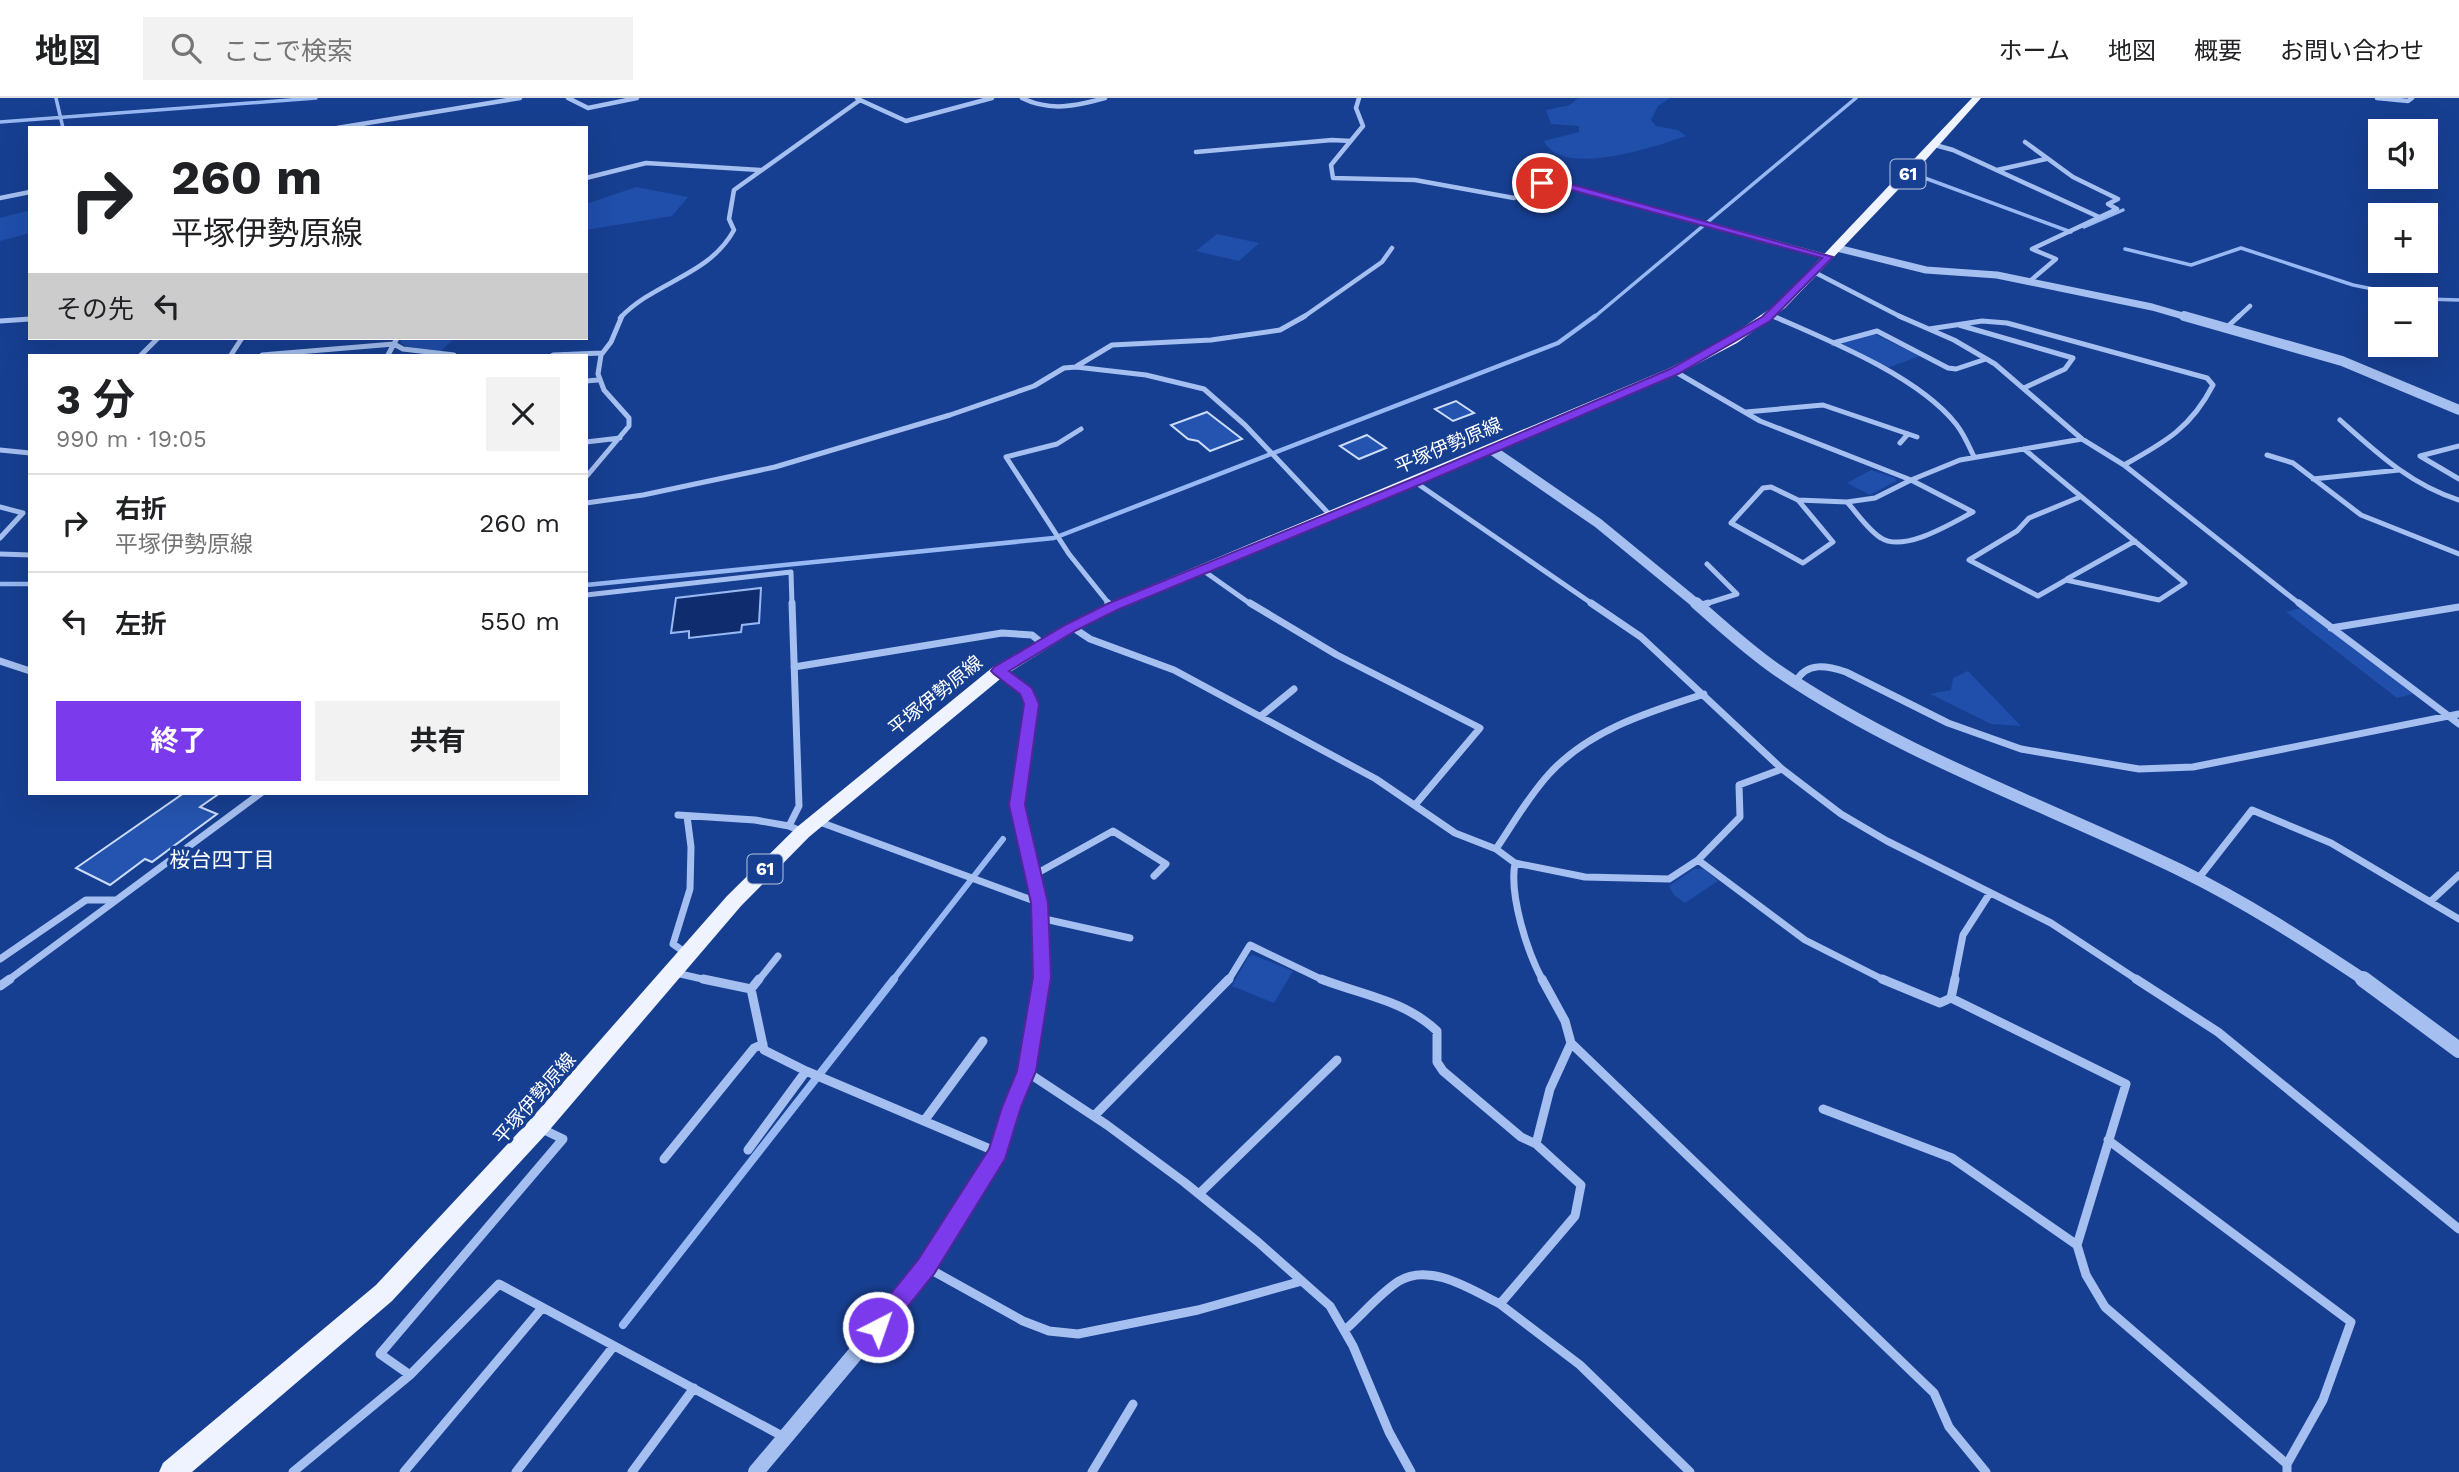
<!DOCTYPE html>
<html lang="ja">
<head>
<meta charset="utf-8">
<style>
  :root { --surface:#fff; --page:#f2f2f2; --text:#202124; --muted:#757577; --line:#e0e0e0; --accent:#7c3aed }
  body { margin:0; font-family:"Work Sans","Noto Sans JP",sans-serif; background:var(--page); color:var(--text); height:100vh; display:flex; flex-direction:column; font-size:26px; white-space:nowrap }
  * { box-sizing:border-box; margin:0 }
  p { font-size:23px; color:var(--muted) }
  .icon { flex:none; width:38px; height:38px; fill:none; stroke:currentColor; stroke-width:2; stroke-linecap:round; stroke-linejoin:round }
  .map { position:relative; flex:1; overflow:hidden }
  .details { position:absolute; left:28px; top:256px; width:560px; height:441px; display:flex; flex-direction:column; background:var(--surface); border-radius:0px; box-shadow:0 7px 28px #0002 }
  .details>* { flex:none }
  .banner { position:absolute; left:28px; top:28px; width:560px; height:214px; border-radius:0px; box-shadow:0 7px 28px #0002; background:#fff; color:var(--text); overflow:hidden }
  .tools { position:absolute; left:2368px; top:21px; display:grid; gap:14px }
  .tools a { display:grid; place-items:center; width:70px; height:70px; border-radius:0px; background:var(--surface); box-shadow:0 7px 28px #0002; font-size:35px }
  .pin { position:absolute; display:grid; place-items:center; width:60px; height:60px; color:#fff; margin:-30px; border:4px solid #fff; border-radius:50%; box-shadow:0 2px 7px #0007 }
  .me { position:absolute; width:77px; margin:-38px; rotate:41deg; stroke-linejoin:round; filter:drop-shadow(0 0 5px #0008) }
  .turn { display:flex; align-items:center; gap:24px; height:147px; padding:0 28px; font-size:32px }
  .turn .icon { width:91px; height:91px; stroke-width:2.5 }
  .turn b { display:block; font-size:49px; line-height:60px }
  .then { display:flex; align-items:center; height:66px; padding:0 28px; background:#0003; gap:14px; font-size:26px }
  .round { display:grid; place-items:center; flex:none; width:74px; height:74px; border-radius:0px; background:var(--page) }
  .headline { display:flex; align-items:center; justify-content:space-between; height:119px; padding:0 28px }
  h1 { font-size:42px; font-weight:700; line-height:52px }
  .button { display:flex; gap:14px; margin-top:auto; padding:14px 28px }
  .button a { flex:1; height:80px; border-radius:0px; background:var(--accent); color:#fff; font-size:28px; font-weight:700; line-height:80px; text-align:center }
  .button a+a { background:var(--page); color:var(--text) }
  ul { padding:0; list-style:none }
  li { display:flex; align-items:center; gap:21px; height:98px; padding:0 28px; border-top:2px solid var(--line) }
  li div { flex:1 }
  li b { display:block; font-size:26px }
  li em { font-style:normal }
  header { display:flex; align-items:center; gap:42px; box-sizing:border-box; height:98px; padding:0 35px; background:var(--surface); border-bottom:2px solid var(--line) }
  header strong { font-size:33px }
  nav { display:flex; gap:38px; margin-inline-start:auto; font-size:24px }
  .search { width:490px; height:63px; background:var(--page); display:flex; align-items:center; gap:18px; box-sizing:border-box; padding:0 24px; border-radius:0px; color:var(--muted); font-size:26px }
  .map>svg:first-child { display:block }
</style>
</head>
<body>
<header>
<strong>地図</strong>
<div class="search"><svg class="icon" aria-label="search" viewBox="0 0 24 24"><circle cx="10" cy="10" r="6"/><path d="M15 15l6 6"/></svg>ここで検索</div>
<nav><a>ホーム</a><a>地図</a><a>概要</a><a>お問い合わせ</a></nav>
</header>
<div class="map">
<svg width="2459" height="1374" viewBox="0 0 2459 1374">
  <rect width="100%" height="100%" fill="#173f91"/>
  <!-- green -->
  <path fill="#1f4eab" d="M1578,0H1670L1658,8L1651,22L1656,28L1678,32L1686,38C1657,48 1562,81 1544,43L1579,34V28L1551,26L1546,12L1570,7Z
    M636,89L688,99L672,118L586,132V106Z
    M30,112V135L0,143V120Z
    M1217,136L1259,145L1239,163L1196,153Z
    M1872,235L1920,258L1884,271L1843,249V245Z
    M401,240H455L440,254L407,249L401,245Z
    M1871,372L1895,380L1896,383L1870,397L1847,385Z
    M2301,510L2413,596L2397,600L2286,514Z
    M1968,573L2021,628L1991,626L1930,596L1951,592L1953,580Z
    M1694,771H1704L1718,783L1685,805L1674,797L1669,788Z
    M1253,857L1293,873L1274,905L1232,888L1248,859Z"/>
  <!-- water -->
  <path fill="#0f2d6e" stroke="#98b8f3" stroke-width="2" d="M761,490L759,525L742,527L741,534L689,540V533L671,535L676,500Z"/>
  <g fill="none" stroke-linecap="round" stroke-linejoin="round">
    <!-- stream-far3 -->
    <path stroke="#98b8f3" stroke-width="3.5" d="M56,0L63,30
      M0,24L316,0
      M1922,79L2071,134
      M2084,129L2123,112
      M2125,151L2191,167L2241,150L2353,187L2423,201
      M2426,201L2459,202
      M1593,220L1856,0"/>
    <!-- stream-far2 -->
    <path stroke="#98b8f3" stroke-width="4.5" d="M0,486H30
      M586,487L1054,440L1558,245L1595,218"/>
    <!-- stream-far1 -->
    <path stroke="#98b8f3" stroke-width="6" d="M892,883L1003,741"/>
    <!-- stream -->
    <path stroke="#98b8f3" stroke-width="8" d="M623,1227L894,881"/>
  </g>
  <!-- building -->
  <path fill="#2554b0" stroke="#ccdcfb" stroke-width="2" d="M1456,303L1474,315L1453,323L1435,311Z
    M1207,314L1242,341L1210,353L1198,343L1188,341L1171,327Z
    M1367,337L1386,350L1359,361L1340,348Z
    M184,695H220L200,709L217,716L152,764L145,761L110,787L76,770Z"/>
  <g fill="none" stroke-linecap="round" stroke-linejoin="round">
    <!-- minor-far3 -->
    <path stroke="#a5bff0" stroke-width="4.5" d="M568,0L588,10L637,0
      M1022,0C1050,14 1076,8 1105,0
      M1359,0L1356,10L1363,28L1331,67L1333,80L1415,82L1514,100L1542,85L1553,84L1828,159
      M2377,0L2408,3L2412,0
      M860,2L906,23L992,0
      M337,30L520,0
      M2025,44L2073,79L2118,101L2108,106L2117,111L2032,151L2056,161L2030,183
      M1935,47L1953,52L2099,119
      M1196,54L1332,42L1351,43
      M1997,72L2046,61
      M586,80L646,65L760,72
      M0,100L30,94
      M1814,174L1903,220
      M1770,217L1777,220
      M620,220C655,183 709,178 734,132L729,121L734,92L860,2L857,0
      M1302,220L1382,164L1392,150
      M2237,220L2250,208"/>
    <!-- minor-far2 -->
    <path stroke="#a5bff0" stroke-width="5" d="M1773,218C1828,242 1918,278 1956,326C1964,336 1969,348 1974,359
      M1899,218L1954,242L1995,266L2082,341L2124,367L2301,507
      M0,223L30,221
      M1959,227L2073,260L2065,271L2024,290
      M1929,231L1982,223L2007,225L2207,280L2213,287C2191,330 2165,344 2124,367
      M2225,231L2239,218
      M1833,245L1877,233L1948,270L1956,271L1986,261
      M141,257L158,240
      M231,257L242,240
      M262,257L394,246L403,251L454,257
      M388,257L397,240
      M553,257L602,255
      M1077,268L1112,247L1211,242L1280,232L1305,218
      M1674,273L1760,323L1911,382
      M586,283L598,282
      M1746,314L1823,307L1917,339
      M2340,322C2377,355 2411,387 2459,402
      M1081,331L1057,346L1006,359L1069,456L1110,507
      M586,344L620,340
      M1900,345L1908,336
      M2459,348L2420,358L2459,381
      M2024,351L2185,485L2159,502L2066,482L2038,498L1969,462L2017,433L2029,420L2080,399
      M0,352L30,355
      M2267,357L2293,365L2361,417L2459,456
      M586,379L629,328V320L604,292L598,276L601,257L611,244L622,218
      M2313,381L2399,372
      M1415,384L1594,507
      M1771,389L1798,402L1833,444L1803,465L1731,425L1763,390Z
      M1798,402L1847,404C1857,415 1868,432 1881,440C1904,455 1952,425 1973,414L1911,382L1960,362L2082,341
      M1847,404L1875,400L1911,382
      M586,405L643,397L775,369L950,317L1034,288L1064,270L1076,269L1146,277L1204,291L1245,327L1331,418
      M0,409L23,415L0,440
      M0,456L30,457
      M1201,471L1252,507
      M2067,481L2135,443
      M586,497L791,474L792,507
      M1702,507L1737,496L1707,466"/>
    <!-- minor-far1 -->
    <path stroke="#a5bff0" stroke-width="7" d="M792,505L799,708L789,728L803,734
      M1108,505L1112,509
      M1250,505L1337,557L1480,630L1415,707
      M1591,505L1641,539L1782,671L1841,716L1887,743L2051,825L2139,883
      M2299,505L2459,626
      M1698,508L1708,505
      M1072,529L1090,541L1174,572L1376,681L1455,735L1496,751L1515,765L1585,779L1669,781L1698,762L1740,719L1739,687L1782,671
      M2331,530L2459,509
      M0,563L30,573
      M794,569L1002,535L1032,537L1043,546
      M1796,584C1806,563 1828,568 1846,574L1948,625L2021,651L2139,671L2193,669L2459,616
      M1261,618L1294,591
      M678,717L755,722L789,728
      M817,723L1040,805
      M1496,751C1513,726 1528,699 1549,676C1589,632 1648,614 1704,596
      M1698,762L1805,842L1886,883
      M1515,765C1509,797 1527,854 1543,883
      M1034,777L1113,733L1166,766L1154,778
      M2198,781L2252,712L2331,745L2459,821
      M2431,803L2459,777
      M1040,820L1130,840
      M686,855L673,846L690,791L691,749L687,718
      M0,861L86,802H116
      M676,875L711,883
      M7,883L261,695
      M758,883L778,858
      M1228,883L1250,847L1325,883
      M1954,883L1963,837L1990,795"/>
    <!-- minor -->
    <path stroke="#a5bff0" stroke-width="9" d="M703,881L751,891L764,952L806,973L997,1054
      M1321,881C1362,897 1404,902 1437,933V964L1443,973L1521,1039L1536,1046
      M1882,881L1940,905L1951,900L1955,881
      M2136,881L2218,934L2459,1131
      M0,888L10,881
      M751,891L759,881
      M1951,900L2126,986L2077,1147L2086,1177L2105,1209L2287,1366
      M1571,945L1934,1295L1949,1329L1986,1374
      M1027,974L1107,1027L1184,1084L1258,1144L1330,1208L1353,1248L1389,1334L1411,1374
      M1823,1011L1952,1060L2077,1147
      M1095,1017L1229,881
      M924,1023L983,943
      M2108,1042L2351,1224L2323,1302L2287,1366V1374
      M748,1052L806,973
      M664,1061L754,950L763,946
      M1200,1095L1337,962
      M926,1169L1023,1223L1049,1233L1078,1236L1198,1212L1302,1183
      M1500,1206L1580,1267L1690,1374
      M1346,1231C1363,1216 1380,1195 1399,1183C1430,1164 1472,1192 1500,1206L1575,1118L1581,1087L1536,1046L1550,991L1571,945L1565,923L1542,881
      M410,1277L380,1256L563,1041L540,1030
      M293,1374L410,1277L499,1186L784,1339
      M404,1374L542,1210
      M516,1374L613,1249
      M632,1374L694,1290
      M1092,1374L1133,1306"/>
    <!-- tertiary-far3 -->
    <path stroke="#a5bff0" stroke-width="7" d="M1837,150L1926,172L1997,177L2152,209L2190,220"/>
    <!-- tertiary-far2 -->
    <path stroke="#a5bff0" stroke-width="10" d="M2184,218L2342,263L2459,312
      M1492,352L1598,425L1698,507"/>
    <!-- tertiary-far1 -->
    <path stroke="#a5bff0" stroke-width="12" d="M1696,505C1722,528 1748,552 1777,572C1901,657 2046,707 2180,772C2244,803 2306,843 2366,883
      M999,573L1027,594L1032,606L1017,707L1040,805L1041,883"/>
    <!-- tertiary -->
    <path stroke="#a5bff0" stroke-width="16" d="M2363,881L2459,952
      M756,1374L913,1187L998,1055L1011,1008L1026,973L1042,881"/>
    <!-- primary -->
    <path fill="#eef3ff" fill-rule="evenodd" d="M1972,0H1981L1916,73L1785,210L1737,245L1678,276L1117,512L1077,532L1005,577L809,739L741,808L546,1036L392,1203L192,1374H159L163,1365L376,1187L530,1022L727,798L797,729L993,569L1067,526L1107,506L1670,270L1729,239L1777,206Z"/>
  </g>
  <!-- route -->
  <path fill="#7c3aed" stroke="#51269a" stroke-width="2" d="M1556,82L1833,159L1770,223L1678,276L1419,387L1117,512L1077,532L1009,573L1032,590L1039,606L1025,707L1048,805L1051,879L1036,973L1021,1009L1005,1061L934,1176L885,1237L878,1240L870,1237L867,1229L870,1221L918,1162L989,1051L1002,1009L1017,973L1033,879L1031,805L1009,707L1024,606L1020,596L994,576L991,573L994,569L1067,526L1107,506L1410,382L1670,271L1762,219L1822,160L1553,87L1542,88L1538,85Z"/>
  <g text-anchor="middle" stroke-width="7" stroke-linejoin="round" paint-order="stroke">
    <!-- shield labels -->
    <g fill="#173f91" stroke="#b9c5de" stroke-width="2">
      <rect x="1890.5" y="61.5" width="35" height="29" rx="5"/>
      <rect x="747.5" y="756.5" width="35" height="29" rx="5"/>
    </g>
    <g font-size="18" font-weight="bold" fill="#fff">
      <text x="1908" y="82">61</text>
      <text x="765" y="777">61</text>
    </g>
    <!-- street labels -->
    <g font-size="19" fill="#fff" stroke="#173f91">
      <text transform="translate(1448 347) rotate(-23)" y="7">平塚伊勢原線</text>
      <text transform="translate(935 597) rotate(-39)" y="7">平塚伊勢原線</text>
      <text transform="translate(534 1000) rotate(-49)" y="7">平塚伊勢原線</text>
    </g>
    <!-- neighbourhood labels -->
    <g font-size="21" fill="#fff" stroke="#173f91">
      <text x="222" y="769">桜台四丁目</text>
    </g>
  </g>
</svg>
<div class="tools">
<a><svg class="icon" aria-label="sound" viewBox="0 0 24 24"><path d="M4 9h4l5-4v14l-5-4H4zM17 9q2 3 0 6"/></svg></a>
<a>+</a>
<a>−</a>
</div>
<div class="pin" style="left:1542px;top:85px;background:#d93025"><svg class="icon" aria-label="arrive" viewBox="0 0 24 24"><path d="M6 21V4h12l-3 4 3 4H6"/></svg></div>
<svg class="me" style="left:878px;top:1229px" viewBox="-20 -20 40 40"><circle r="17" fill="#7c3aed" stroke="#fff" stroke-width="3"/><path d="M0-11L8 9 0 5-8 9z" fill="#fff"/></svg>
<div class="banner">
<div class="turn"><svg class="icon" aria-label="right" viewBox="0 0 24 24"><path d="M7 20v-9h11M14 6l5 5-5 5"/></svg><div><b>260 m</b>平塚伊勢原線</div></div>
<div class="then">その先<svg class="icon" aria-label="left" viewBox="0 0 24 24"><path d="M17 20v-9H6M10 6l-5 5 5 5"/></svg></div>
</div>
<section class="details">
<div class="headline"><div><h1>3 分</h1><p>990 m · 19:05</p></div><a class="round"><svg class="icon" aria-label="close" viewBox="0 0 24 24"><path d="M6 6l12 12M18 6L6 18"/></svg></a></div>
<ul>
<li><svg class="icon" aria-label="right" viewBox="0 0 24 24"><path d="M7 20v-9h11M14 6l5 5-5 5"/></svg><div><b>右折</b><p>平塚伊勢原線</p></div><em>260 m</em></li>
<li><svg class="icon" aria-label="left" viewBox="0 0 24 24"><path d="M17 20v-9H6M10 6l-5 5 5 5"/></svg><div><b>左折</b></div><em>550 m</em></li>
</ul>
<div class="button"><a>終了</a><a>共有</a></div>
</section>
</div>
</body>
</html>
